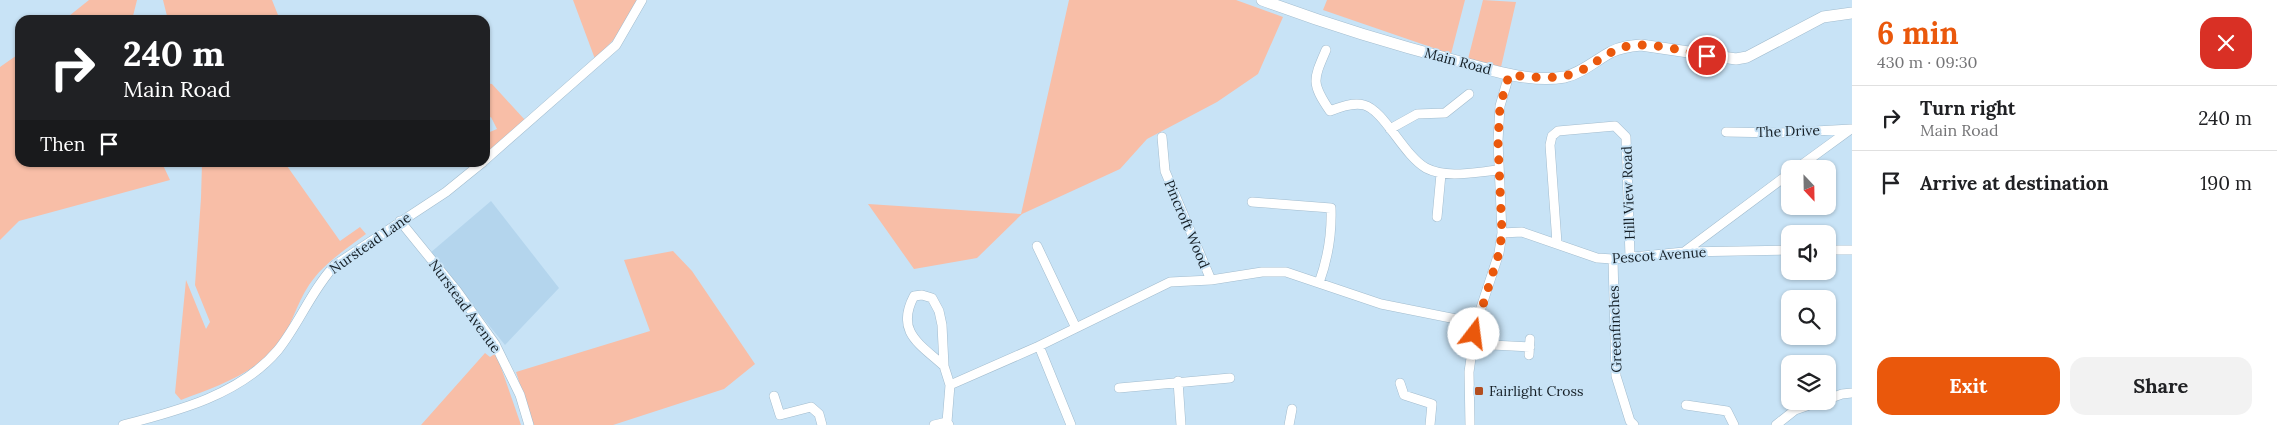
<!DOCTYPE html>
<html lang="en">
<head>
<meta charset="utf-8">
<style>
  :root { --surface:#fff; --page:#f2f2f2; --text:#202124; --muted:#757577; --line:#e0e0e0; --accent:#ea580c }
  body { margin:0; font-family:Lora,serif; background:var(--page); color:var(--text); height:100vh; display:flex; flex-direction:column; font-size:19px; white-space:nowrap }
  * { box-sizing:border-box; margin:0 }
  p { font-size:16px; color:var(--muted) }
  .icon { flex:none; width:28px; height:28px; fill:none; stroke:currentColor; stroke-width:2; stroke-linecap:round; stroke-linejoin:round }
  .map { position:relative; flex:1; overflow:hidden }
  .details { display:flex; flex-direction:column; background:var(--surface); width:425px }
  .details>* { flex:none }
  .guide { position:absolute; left:15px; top:15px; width:475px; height:152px; border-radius:15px; box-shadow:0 1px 4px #0004; background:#202124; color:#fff; overflow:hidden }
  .needle { width:32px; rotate:158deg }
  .tools { position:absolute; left:1781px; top:160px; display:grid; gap:10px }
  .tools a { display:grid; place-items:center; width:55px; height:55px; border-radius:10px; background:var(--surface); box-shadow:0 1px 4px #0004; font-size:25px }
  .pin { position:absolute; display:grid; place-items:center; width:42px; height:42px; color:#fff; margin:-21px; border:2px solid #fff; border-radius:50%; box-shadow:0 1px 5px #0007 }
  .me { position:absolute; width:55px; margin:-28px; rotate:15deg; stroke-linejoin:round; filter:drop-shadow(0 0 4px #0008) }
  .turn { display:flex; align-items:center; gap:18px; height:105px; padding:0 25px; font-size:22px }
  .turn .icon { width:65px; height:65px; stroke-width:2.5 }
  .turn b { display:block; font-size:35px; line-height:42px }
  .then { display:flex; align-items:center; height:48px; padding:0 25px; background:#0003; gap:10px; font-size:19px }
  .round { display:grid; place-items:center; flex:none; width:52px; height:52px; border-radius:15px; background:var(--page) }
  .head { display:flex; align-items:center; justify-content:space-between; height:85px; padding:0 25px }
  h1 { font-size:30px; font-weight:700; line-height:38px; color:var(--accent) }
  .button { display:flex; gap:10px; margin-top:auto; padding:10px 25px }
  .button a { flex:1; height:58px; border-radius:15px; background:var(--accent); color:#fff; font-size:20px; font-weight:700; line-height:58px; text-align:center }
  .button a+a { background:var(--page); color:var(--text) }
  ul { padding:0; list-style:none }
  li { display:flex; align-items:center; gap:15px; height:65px; padding:0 25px; border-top:1px solid var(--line) }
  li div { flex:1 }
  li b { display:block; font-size:19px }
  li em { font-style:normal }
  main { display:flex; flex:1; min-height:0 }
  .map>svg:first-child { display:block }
</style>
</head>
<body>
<main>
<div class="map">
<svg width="1852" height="425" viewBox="0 0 1852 425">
  <rect width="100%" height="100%" fill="#c8e3f6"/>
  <!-- built -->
  <path fill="#b4d5ed" d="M491,201L559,288L505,345L430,253Z"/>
  <!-- green -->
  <path fill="#f8bea7" d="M89,0H137L133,16L135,20H64Z
    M163,0H272L280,20H168Z
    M573,0H639L617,36L595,59Z
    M1069,0H1236L1283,17L1258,74L1217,102L1147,139L1120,169L1022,214L977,258L914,269L868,204L1021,214Z
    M1327,0H1465L1451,54L1323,10Z
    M1483,0L1516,2L1501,67L1468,59Z
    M20,53V162L162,163L170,180L19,221L0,240V67Z
    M485,83L492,84L525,120L485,155V134L497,129L491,117L485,120L487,125L485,126Z
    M202,163H297L287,166L340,241L360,227L366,234C346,249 323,264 309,285C296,304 291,329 277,346C252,375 215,387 181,400L175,393L186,280L206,329L210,322L195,285L201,198Z
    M673,251L692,271L755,364L724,389L613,425H533L516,372L650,331L624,260Z
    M485,353L490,357L496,353L521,425H421Z"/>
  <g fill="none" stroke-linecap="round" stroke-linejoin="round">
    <defs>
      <path id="minor" d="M1326,50C1313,80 1311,83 1330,111C1340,107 1353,102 1364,105C1384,110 1404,156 1426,168C1447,179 1476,172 1499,170
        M1390,129L1417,114L1445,113L1469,94
        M1726,132L1780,133L1851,129
        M1162,137L1165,171L1211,280
        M485,160L616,45L642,0
        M1796,169L1851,129
        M1252,202L1331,208C1332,235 1328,258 1319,283
        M1437,217L1441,174
        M400,221L457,291L495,344L520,395L529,425
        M1502,233L1522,232L1597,258L1613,259L1684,252L1790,250
        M1557,243L1550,145L1552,136L1558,131L1615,126L1626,137L1630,256
        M1037,246L1076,328
        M1828,250H1852
        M1684,252L1790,173
        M1613,259L1616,376L1630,421L1634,425
        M1473,344L1530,347
        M1039,346L1071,425
        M1529,355L1530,339
        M944,366C920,344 895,332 914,296L922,295L932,298L939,311L942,325L944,366L950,385L947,422L949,425
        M1178,381L1181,425
        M1400,383L1404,395L1432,404L1430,425
        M950,385L1039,346L1170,282L1211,280L1262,272H1286L1381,304L1476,323
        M1119,388L1230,378
        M774,396L780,415L811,407L819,414L822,425
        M1828,399L1842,394L1852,393
        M1686,405L1727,411L1734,425
        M123,425C177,411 240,395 278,350C299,324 311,291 335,265L446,192L483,162
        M934,425L947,422
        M1289,425L1292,409
        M1470,425L1469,372L1476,323L1499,253L1502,233L1498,141L1500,106L1509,75
        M1776,425L1795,410L1821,401"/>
      <path id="major" d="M1262,0C1326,24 1391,44 1457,61C1491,70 1529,83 1565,77C1582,73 1596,60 1611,52C1621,47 1630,46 1641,45L1736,59L1747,57L1823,17L1852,13"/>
    </defs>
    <!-- minor casing -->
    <use href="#minor" stroke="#a2bcce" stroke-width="10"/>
    <!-- major casing -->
    <use href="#major" stroke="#a2bcce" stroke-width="12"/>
    <!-- minor -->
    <use href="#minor" stroke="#fff" stroke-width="9"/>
    <!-- major -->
    <use href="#major" stroke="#fff" stroke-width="11"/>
  </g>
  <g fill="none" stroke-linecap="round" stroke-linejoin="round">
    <!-- route -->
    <path stroke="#ea580c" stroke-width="9" stroke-dasharray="0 16.2" d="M1474,334L1499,253L1502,233L1498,142L1500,106L1509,75C1533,77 1558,81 1580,71C1597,63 1609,50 1628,46C1654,42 1682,51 1707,56"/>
  </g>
  <!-- markers -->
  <rect fill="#b34e1f" stroke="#c8e3f6" stroke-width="2" x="1474" y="386" width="10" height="10" rx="2.5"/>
  <g text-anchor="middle" stroke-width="4" stroke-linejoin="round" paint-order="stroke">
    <!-- street labels -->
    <g font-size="14" fill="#141e25" stroke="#c8e3f6">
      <text transform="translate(1458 61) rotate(15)" y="5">Main Road</text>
      <text transform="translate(1788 131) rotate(-2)" y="5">The Drive</text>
      <text transform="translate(1628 193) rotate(-92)" y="5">Hill View Road</text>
      <text transform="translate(1187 224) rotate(67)" y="5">Pincroft Wood</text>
      <text transform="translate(370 243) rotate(-35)" y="5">Nurstead Lane</text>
      <text transform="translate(1659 255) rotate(-4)" y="5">Pescot Avenue</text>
      <text transform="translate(465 306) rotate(54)" y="5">Nurstead Avenue</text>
      <text transform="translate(1615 329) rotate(-92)" y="5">Greenfinches</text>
    </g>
    <!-- poi labels -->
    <g font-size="14" fill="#141e25" stroke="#c8e3f6" text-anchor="start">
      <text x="1489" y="396">Fairlight Cross</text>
    </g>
  </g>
</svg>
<div class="tools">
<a><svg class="needle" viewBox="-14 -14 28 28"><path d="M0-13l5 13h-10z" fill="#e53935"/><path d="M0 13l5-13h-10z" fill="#757577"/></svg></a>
<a><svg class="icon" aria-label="sound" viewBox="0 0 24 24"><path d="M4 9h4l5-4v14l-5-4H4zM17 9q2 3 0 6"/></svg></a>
<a><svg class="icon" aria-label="search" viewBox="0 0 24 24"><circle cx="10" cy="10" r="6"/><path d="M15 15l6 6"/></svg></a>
<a><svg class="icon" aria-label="layers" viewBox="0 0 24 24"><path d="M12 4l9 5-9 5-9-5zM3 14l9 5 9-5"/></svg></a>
</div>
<div class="pin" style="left:1707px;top:56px;background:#d93025"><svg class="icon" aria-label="arrive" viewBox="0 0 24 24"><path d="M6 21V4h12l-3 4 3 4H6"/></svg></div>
<svg class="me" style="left:1474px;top:334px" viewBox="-20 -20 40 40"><circle r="19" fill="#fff"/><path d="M0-13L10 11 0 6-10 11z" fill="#ea580c"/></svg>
<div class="guide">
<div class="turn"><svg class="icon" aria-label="right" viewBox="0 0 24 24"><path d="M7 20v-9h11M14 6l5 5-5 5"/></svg><div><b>240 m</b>Main Road</div></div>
<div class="then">Then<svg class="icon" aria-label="arrive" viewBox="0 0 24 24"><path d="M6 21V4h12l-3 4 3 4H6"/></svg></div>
</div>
</div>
<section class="details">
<div class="head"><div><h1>6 min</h1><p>430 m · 09:30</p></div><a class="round" style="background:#d93025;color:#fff"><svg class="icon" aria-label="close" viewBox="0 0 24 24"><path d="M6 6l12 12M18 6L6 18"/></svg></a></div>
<ul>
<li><svg class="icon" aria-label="right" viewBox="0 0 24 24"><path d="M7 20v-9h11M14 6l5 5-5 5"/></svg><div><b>Turn right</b><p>Main Road</p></div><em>240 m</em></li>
<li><svg class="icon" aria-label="arrive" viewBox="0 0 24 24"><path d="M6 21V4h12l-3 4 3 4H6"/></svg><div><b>Arrive at destination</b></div><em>190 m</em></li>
</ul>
<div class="button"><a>Exit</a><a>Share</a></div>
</section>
</main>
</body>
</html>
